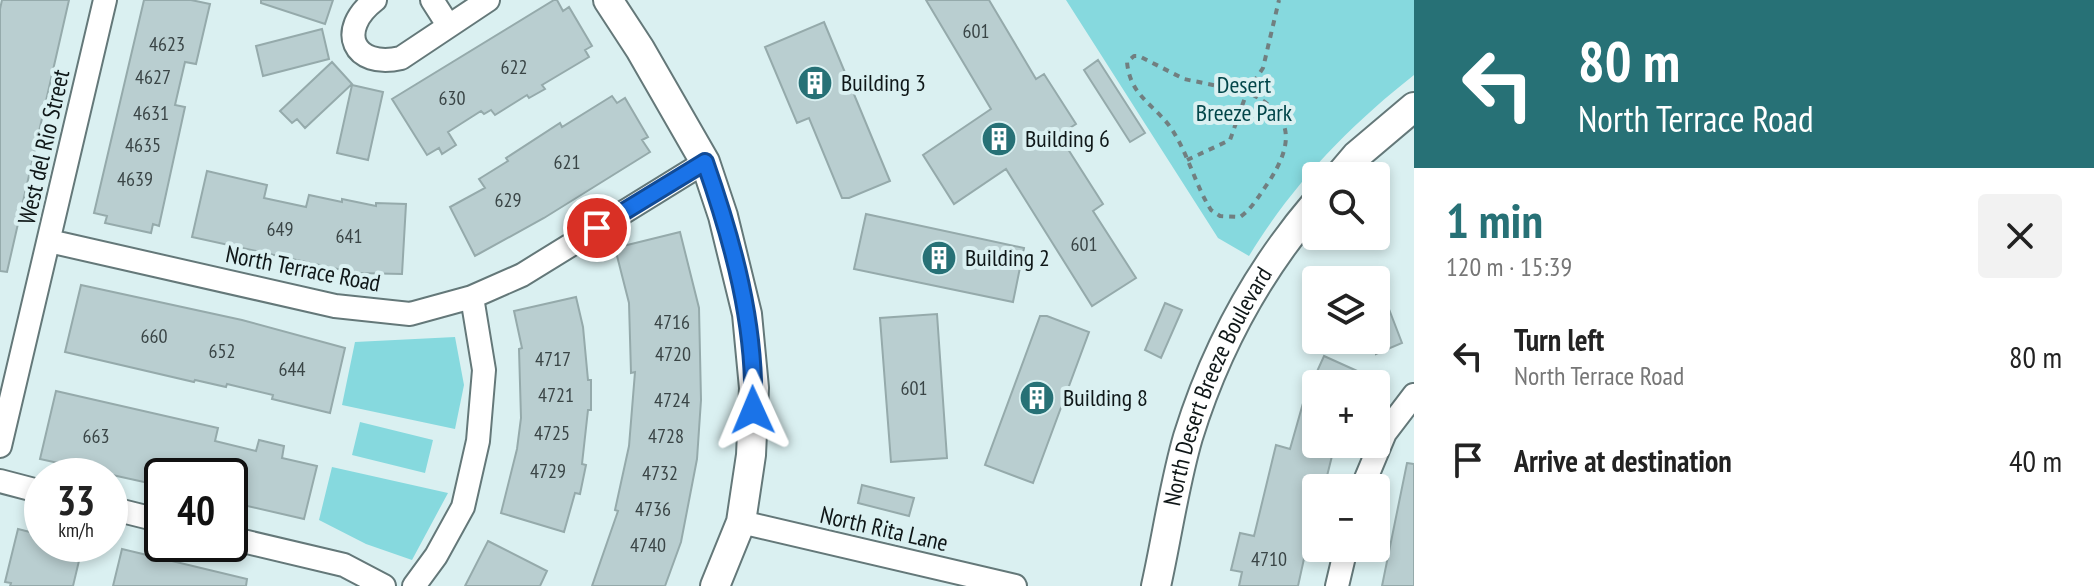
<!DOCTYPE html>
<html lang="en">
<head>
<meta charset="utf-8">
<style>
  :root { --surface:#fff; --page:#f2f2f2; --text:#222; --muted:#767676; --accent:#277176 }
  body { margin:0; font-family:"PT Sans Narrow",sans-serif; background:var(--page); color:var(--text); height:100vh; display:flex; flex-direction:column; font-size:30px; white-space:nowrap }
  * { box-sizing:border-box; margin:0 }
  p { font-size:26px; color:var(--muted) }
  .icon { flex:none; width:44px; height:44px; fill:none; stroke:currentColor; stroke-width:2; stroke-linecap:round; stroke-linejoin:round }
  .map { position:relative; flex:1; overflow:hidden }
  .sheet { display:flex; flex-direction:column; background:var(--surface); width:680px }
  .sheet>* { flex:none }
  .hud { background:#277176; color:#fff; overflow:hidden }
  .tools { position:absolute; left:1302px; top:162px; display:grid; gap:16px }
  .tools a { display:grid; place-items:center; width:88px; height:88px; border-radius:8px; background:var(--surface); box-shadow:0 4px 12px #0003; font-size:40px }
  .speed { position:absolute; left:24px; top:458px; display:flex; gap:16px; font-size:40px; font-weight:700; text-align:center }
  .speed>* { display:grid; place-content:center; width:104px; height:104px; border-radius:50%; background:var(--surface); box-shadow:0 4px 12px #0003; line-height:1 }
  .speed small { font-size:20px; font-weight:400 }
  .speed .limit { border:4px solid #111; border-radius:12px; background:#fff; color:#111 }
  .pin { position:absolute; display:grid; place-items:center; width:68px; height:68px; color:#fff; margin:-34px; border:4px solid #fff; border-radius:50%; box-shadow:0 2px 8px #0007 }
  .me { position:absolute; width:88px; margin:-44px; rotate:359deg; stroke-linejoin:round; filter:drop-shadow(0 0 6px #0008) }
  .turn { display:flex; align-items:center; gap:28px; height:168px; padding:0 32px; font-size:36px }
  .turn .icon { width:104px; height:104px; stroke-width:2.5 }
  .turn b { display:block; font-size:56px; line-height:68px }
  .round { display:grid; place-items:center; flex:none; width:84px; height:84px; border-radius:8px; background:var(--page) }
  .head { display:flex; align-items:center; justify-content:space-between; height:136px; padding:0 32px }
  h1 { font-size:48px; font-weight:700; line-height:60px; color:var(--accent) }
  ul { padding:0; list-style:none }
  li { display:flex; align-items:center; gap:24px; height:104px; padding:0 32px }
  li div { flex:1 }
  li b { display:block; font-size:30px }
  li em { font-style:normal }
  main { display:flex; flex:1; min-height:0 }
  .map>svg:first-child { display:block }
</style>
</head>
<body>
<main>
<div class="map">
<svg width="1414" height="586" viewBox="0 0 1414 586">
  <rect width="100%" height="100%" fill="#daf0f1"/>
  <!-- green -->
  <path fill="#86d9de" d="M1066,0H1414V75C1349,126 1292,185 1249,256L1218,238Z
    M455,337L464,385L455,429L342,405L355,342Z
    M360,422L433,440L425,473L352,455Z
    M332,467L448,493L412,560L366,544L319,520Z"/>
  <!-- building -->
  <path fill="#b9ced0" stroke="#95aaab" stroke-width="2" d="M2,0H69L7,272L0,271V9Z
    M144,0H191L210,4L196,64L185,62L175,105L185,107L159,226L153,224L151,233L105,223L107,216L94,213Z
    M261,0H333L325,24L261,3Z
    M554,0H557L563,11L569,7L592,46L585,50L589,57L542,85L545,89L529,98L527,95L495,115L491,110L484,114L481,111L448,132L456,145L442,154L439,148L427,155L392,99Z
    M926,0H989L1036,79L1044,74L1076,124L1059,135L1103,204L1093,211L1136,278L1092,306L1006,169L954,204L923,155L991,109Z
    M824,22L890,181L849,198H842L809,118L797,123L765,47Z
    M322,29L329,59L263,76L256,46Z
    M1098,60L1145,133L1130,142L1084,70Z
    M332,62L352,84L305,128L297,119L292,123L280,111Z
    M352,85L383,92L368,160L337,153Z
    M612,96L617,103L625,98L648,137L642,140L650,152L544,218L475,256L450,207L485,188L479,179L508,161L506,158L560,123L562,127Z
    M207,171L267,185L264,198L306,207L309,195L342,202V199L376,206V203L406,204L402,274L356,273L192,237Z
    M866,214L1024,248L1013,302L854,269Z
    M680,232L699,308L701,400L697,459L681,542L665,586H592L618,511L615,510L629,446L635,372L631,373L629,303L615,248Z
    M1377,278L1402,343L1376,354V279Z
    M81,285L242,320L345,348L330,413L272,399L273,395L227,384L226,387L195,380L194,382L65,352Z
    M576,297L583,327L588,380H591V410H588L582,464L586,465L580,494L575,493L564,532L501,513L517,449L521,418L519,349L522,348L514,311Z
    M1165,303L1182,310L1161,358L1145,350Z
    M937,314L947,458L891,462L880,318Z
    M1040,316H1047L1089,332L1033,483L985,465Z
    M1324,356L1386,384H1316V444H1335L1324,488H1316V504L1298,586H1239L1242,572L1231,570L1240,533L1254,536L1276,445L1290,449L1311,375L1315,376Z
    M56,391L218,428L215,441L256,451L259,440L284,446L282,458L317,466L304,519L230,502V476H162V486L40,459Z
    M1407,463L1414,464V586H1382Z
    M862,485L914,498L909,516L858,503Z
    M18,529L42,535V544H83L73,586H10L11,583L5,582Z
    M488,541L547,571L540,586H465Z
    M122,549L247,579L246,586H113Z"/>
  <g fill="none" stroke-linecap="round" stroke-linejoin="round">
    <defs>
      <path id="minor" d="M375,0C336,30 353,69 401,58L488,0
        M432,0L448,25
        M49,241L335,306L410,314L472,297L522,275L705,162
        M0,446L105,0
        M0,481L42,492
        M1362,488L1385,433L1414,395
        M110,508L162,521
        M741,522L1015,586
        M230,538L344,565L384,586
        M414,586L436,556L463,507L478,441L484,370L472,297
        M1337,586L1346,548"/>
      <g id="tertiary">
        <path d="M608,0L640,49L705,162L723,216L747,314L754,388L751,455L741,522L715,586"/>
        <path d="M1339,176L1356,156L1414,107"/>
        <path id="s1" d="M1156,586C1167,537 1174,485 1188,437C1215,350 1257,272 1316,203"/>
      </g>
    </defs>
    <!-- minor casing -->
    <use href="#minor" stroke="#647879" stroke-width="26"/>
    <!-- tertiary casing -->
    <use href="#tertiary" stroke="#647879" stroke-width="32"/>
    <!-- path -->
    <path stroke="#717f80" stroke-width="4" stroke-dasharray="6 6" stroke-linecap="butt" d="M1187,160L1230,140L1247,92L1184,79L1139,56H1134L1127,62C1130,94 1150,102 1168,124C1187,149 1194,183 1211,210L1220,216L1240,217C1252,209 1260,194 1268,183C1295,142 1294,114 1247,92L1263,68L1279,0"/>
    <!-- minor -->
    <use href="#minor" stroke="#fff" stroke-width="22"/>
    <!-- tertiary -->
    <use href="#tertiary" stroke="#fff" stroke-width="28"/>
  </g>
  <g fill="none" stroke-linecap="round" stroke-linejoin="round">
    <defs>
      <path id="route" d="M597,228L705,162C733,242 756,325 753,410"/>
    </defs>
    <!-- route casing -->
    <use href="#route" stroke="#114b97" stroke-width="20"/>
    <!-- route -->
    <use href="#route" stroke="#1a73e8" stroke-width="14"/>
  </g>
  <!-- icons -->
  <defs>
    <symbol id="building-disc" viewBox="-11 -11 22 22"><circle r="9.5" fill="#277176" stroke="#daf0f1"/><path d="M-4-6H4V6H1V3H-1V6H-4ZM-2.5-4.3h1.7v1.8h-1.7ZM.8-4.3h1.7v1.8H.8ZM-2.5-1h1.7V.8h-1.7ZM.8-1h1.7V.8H.8Z" fill="#fff"/></symbol>
  </defs>
  <g fill-rule="evenodd">
    <use href="#building-disc" x="795" y="63" width="40" height="40"/>
    <use href="#building-disc" x="979" y="119" width="40" height="40"/>
    <use href="#building-disc" x="919" y="238" width="40" height="40"/>
    <use href="#building-disc" x="1017" y="378" width="40" height="40"/>
  </g>
  <g text-anchor="middle" stroke-width="8" stroke-linejoin="round" paint-order="stroke">
    <!-- number labels -->
    <g font-size="20" fill="#3a4546">
      <text x="976" y="38">601</text>
      <text x="167" y="51">4623</text>
      <text x="514" y="74">622</text>
      <text x="153" y="84">4627</text>
      <text x="452" y="105">630</text>
      <text x="151" y="120">4631</text>
      <text x="143" y="152">4635</text>
      <text x="567" y="169">621</text>
      <text x="135" y="186">4639</text>
      <text x="508" y="207">629</text>
      <text x="280" y="236">649</text>
      <text x="349" y="243">641</text>
      <text x="1084" y="251">601</text>
      <text x="672" y="329">4716</text>
      <text x="154" y="343">660</text>
      <text x="222" y="358">652</text>
      <text x="673" y="361">4720</text>
      <text x="553" y="366">4717</text>
      <text x="292" y="376">644</text>
      <text x="914" y="395">601</text>
      <text x="556" y="402">4721</text>
      <text x="672" y="407">4724</text>
      <text x="552" y="440">4725</text>
      <text x="96" y="443">663</text>
      <text x="666" y="443">4728</text>
      <text x="548" y="478">4729</text>
      <text x="660" y="480">4732</text>
      <text x="653" y="516">4736</text>
      <text x="648" y="552">4740</text>
      <text x="1269" y="566">4710</text>
    </g>
    <!-- poi labels -->
    <g font-size="24" fill="#0f1718" stroke="#daf0f1" text-anchor="start">
      <text x="841" y="91">Building 3</text>
      <text x="1025" y="147">Building 6</text>
      <text x="965" y="266">Building 2</text>
      <text x="1063" y="406">Building 8</text>
    </g>
    <!-- park labels -->
    <g font-size="24" fill="#03464a" stroke="#daf0f1">
      <text x="1244" y="93">Desert<tspan x="1244" dy="28">Breeze Park</tspan></text>
    </g>
    <!-- street labels -->
    <g font-size="24" fill="#0f1718" stroke="#daf0f1">
      <text transform="translate(44 147) rotate(-77)" y="8">West del Rio Street</text>
      <text transform="translate(303 269) rotate(11)" y="8">North Terrace Road</text>
      <text dy="8" stroke="none"><textPath href="#s1" startOffset="210">North Desert Breeze Boulevard</textPath></text>
      <text transform="translate(884 529) rotate(13)" y="8">North Rita Lane</text>
    </g>
  </g>
</svg>
<div class="tools">
<a><svg class="icon" aria-label="search" viewBox="0 0 24 24"><circle cx="10" cy="10" r="6"/><path d="M15 15l6 6"/></svg></a>
<a><svg class="icon" aria-label="layers" viewBox="0 0 24 24"><path d="M12 4l9 5-9 5-9-5zM3 14l9 5 9-5"/></svg></a>
<a>+</a>
<a>−</a>
</div>
<div class="speed"><div>33<small>km/h</small></div><div class="limit">40</div></div>
<div class="pin" style="left:597px;top:228px;background:#d93025"><svg class="icon" aria-label="arrive" viewBox="0 0 24 24"><path d="M6 21V4h12l-3 4 3 4H6"/></svg></div>
<svg class="me" style="left:753px;top:410px" viewBox="-20 -20 40 40"><path d="M0-17L14 15 0 8-14 15z" fill="#1a73e8" stroke="#fff" stroke-width="4"/></svg>
</div>
<section class="sheet">
<div class="hud">
<div class="turn"><svg class="icon" aria-label="left" viewBox="0 0 24 24"><path d="M17 20v-9H6M10 6l-5 5 5 5"/></svg><div><b>80 m</b>North Terrace Road</div></div>
</div>
<div class="head"><div><h1>1 min</h1><p>120 m · 15:39</p></div><a class="round"><svg class="icon" aria-label="close" viewBox="0 0 24 24"><path d="M6 6l12 12M18 6L6 18"/></svg></a></div>
<ul>
<li><svg class="icon" aria-label="left" viewBox="0 0 24 24"><path d="M17 20v-9H6M10 6l-5 5 5 5"/></svg><div><b>Turn left</b><p>North Terrace Road</p></div><em>80 m</em></li>
<li><svg class="icon" aria-label="arrive" viewBox="0 0 24 24"><path d="M6 21V4h12l-3 4 3 4H6"/></svg><div><b>Arrive at destination</b></div><em>40 m</em></li>
</ul>
</section>
</main>
</body>
</html>
